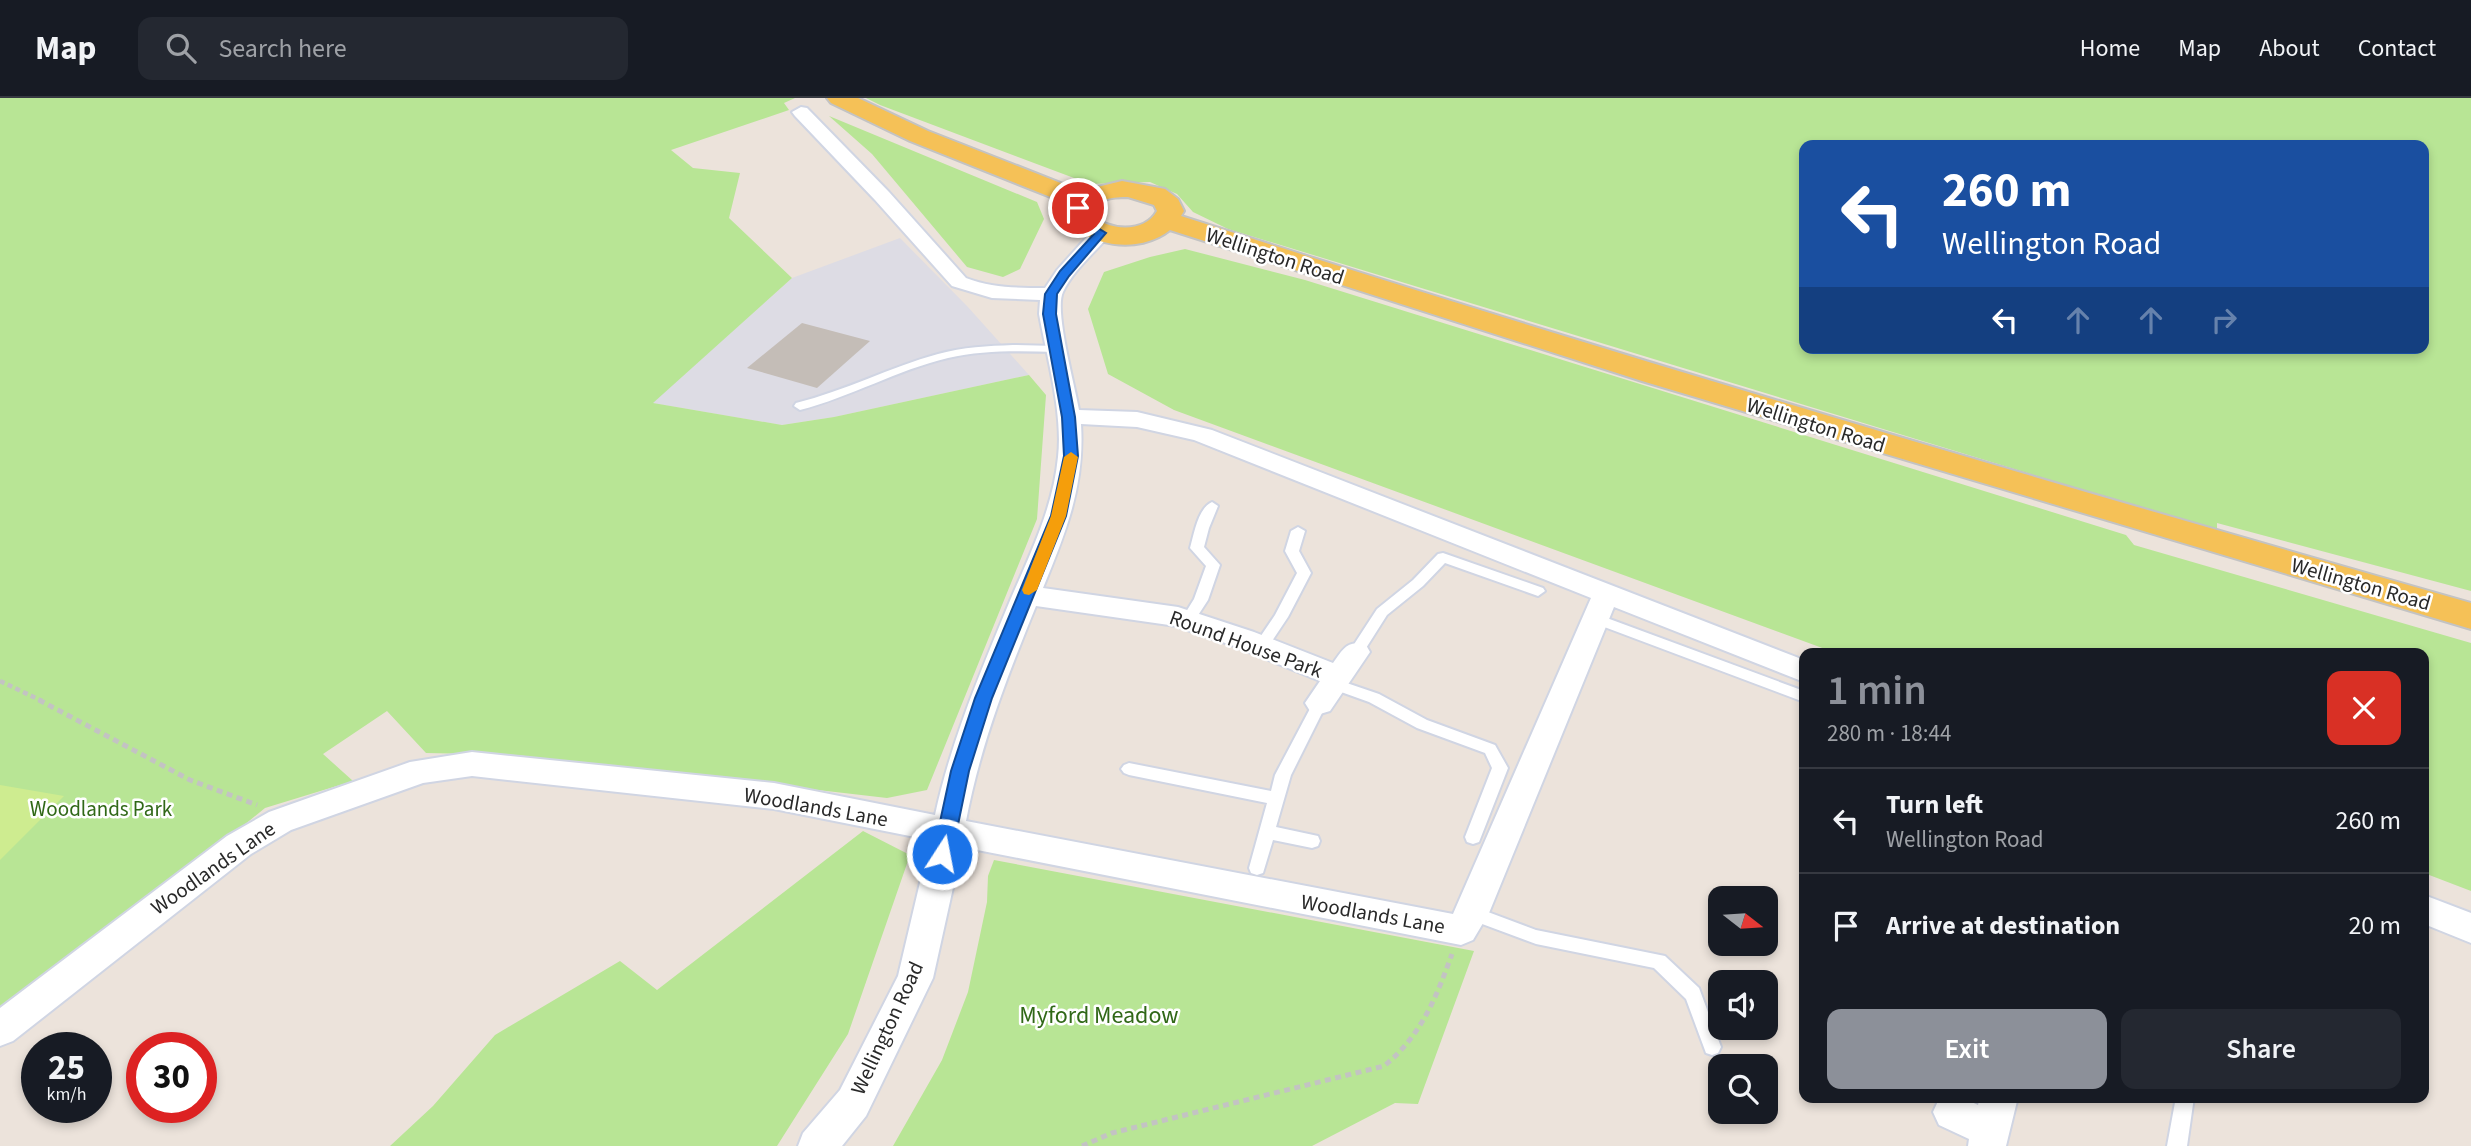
<!DOCTYPE html>
<html lang="en">
<head>
<meta charset="utf-8">
<style>
  :root { --surface:#171b24; --page:#242831; --text:#f1f3f6; --muted:#9ea1a6; --line:#363941; --accent:#8c9099 }
  body { margin:0; font-family:"Source Sans 3",sans-serif; background:var(--page); color:var(--text); height:100vh; display:flex; flex-direction:column; font-size:26px; white-space:nowrap }
  * { box-sizing:border-box; margin:0 }
  p { font-size:23px; color:var(--muted) }
  .icon { flex:none; width:38px; height:38px; fill:none; stroke:currentColor; stroke-width:2; stroke-linecap:round; stroke-linejoin:round }
  .map { position:relative; flex:1; overflow:hidden }
  .drawer { position:absolute; left:1799px; top:550px; width:630px; height:455px; display:flex; flex-direction:column; background:var(--surface); border-radius:14px; box-shadow:0 4px 10px #0003 }
  .drawer>* { flex:none }
  .top-card { position:absolute; left:1799px; top:42px; width:630px; height:214px; border-radius:14px; box-shadow:0 4px 10px #0003; background:#1a4fa0; color:#fff; overflow:hidden }
  .needle { width:46px; rotate:107deg }
  .fabs { position:absolute; left:1708px; top:788px; display:grid; gap:14px }
  .fabs a { display:grid; place-items:center; width:70px; height:70px; border-radius:14px; background:var(--surface); box-shadow:0 4px 10px #0003; font-size:35px }
  .speed { position:absolute; left:21px; top:934px; display:flex; gap:14px; font-size:35px; font-weight:700; text-align:center }
  .speed>* { display:grid; place-content:center; width:91px; height:91px; border-radius:50%; background:var(--surface); box-shadow:0 4px 10px #0003; line-height:1 }
  .speed small { font-size:18px; font-weight:400 }
  .speed .limit { border:10px solid #d22; background:#fff; color:#111 }
  .pin { position:absolute; display:grid; place-items:center; width:60px; height:60px; color:#fff; margin:-30px; border:4px solid #fff; border-radius:50%; box-shadow:0 2px 7px #0007 }
  .me { position:absolute; width:77px; margin:-38px; rotate:11deg; stroke-linejoin:round; filter:drop-shadow(0 0 5px #0008) }
  .turn { display:flex; align-items:center; gap:24px; height:147px; padding:0 28px; font-size:32px }
  .turn .icon { width:91px; height:91px; stroke-width:2.5 }
  .turn b { display:block; font-size:49px; line-height:60px }
  .lanes { display:flex; align-items:center; height:66px; padding:0 28px; background:#0003; justify-content:center; gap:35px; direction:ltr }
  .lanes .off { opacity:.35 }
  .round { display:grid; place-items:center; flex:none; width:74px; height:74px; border-radius:14px; background:var(--page) }
  .overview { display:flex; align-items:center; justify-content:space-between; height:119px; padding:0 28px }
  h1 { font-size:42px; font-weight:600; line-height:52px; color:var(--accent) }
  .button { display:flex; gap:14px; margin-top:auto; padding:14px 28px }
  .button a { flex:1; height:80px; border-radius:14px; background:var(--accent); color:#fff; font-size:28px; font-weight:600; line-height:80px; text-align:center }
  .button a+a { background:var(--page); color:var(--text) }
  ul { padding:0; list-style:none }
  li { display:flex; align-items:center; gap:21px; height:105px; padding:0 28px; border-top:2px solid var(--line) }
  li div { flex:1 }
  li b { display:block; font-size:26px }
  li em { font-style:normal }
  header { display:flex; align-items:center; gap:42px; box-sizing:border-box; height:98px; padding:0 35px; background:var(--surface); border-bottom:2px solid var(--line) }
  header strong { font-size:33px }
  nav { display:flex; gap:38px; margin-inline-start:auto; font-size:24px }
  .search { width:490px; height:63px; background:var(--page); display:flex; align-items:center; gap:18px; box-sizing:border-box; padding:0 24px; border-radius:14px; color:var(--muted); font-size:26px }
  .map>svg:first-child { display:block }
</style>
</head>
<body>
<header>
<strong>Map</strong>
<div class="search"><svg class="icon" aria-label="search" viewBox="0 0 24 24"><circle cx="10" cy="10" r="6"/><path d="M15 15l6 6"/></svg>Search here</div>
<nav><a>Home</a><a>Map</a><a>About</a><a>Contact</a></nav>
</header>
<div class="map">
<svg width="2471" height="1048" viewBox="0 0 2471 1048">
  <rect width="100%" height="100%" fill="#ece3db"/>
  <!-- industrial -->
  <path fill="#dddce4" d="M900,140L967,208L1029,277L834,319L782,327L652,305L792,180Z"/>
  <!-- green -->
  <path fill="#b8e595" fill-rule="evenodd" d="M0,0H795L784,5L789,12L671,52L693,70L740,75L729,120L792,180L653,305L782,327L834,319L1029,277L1046,297L1037,421L927,692L887,700L516,657L426,655L387,613L323,656L353,683L265,710L177,782L0,916Z
    M866,0H2471V493L2217,425V433L1228,131L1193,114L1177,96L1150,84L1090,86L880,7ZM1804,47H2424V250H1804Z
    M829,18L1037,104L1044,121L1020,171L1003,179L967,169L872,56Z
    M1185,151L1305,182L2126,437L2134,447L2471,545V793L2424,775V555H1836L1174,312L1108,276L1088,211L1104,174L1150,159Z
    M863,733L910,757L848,936L777,1048H390L433,1008L495,937L620,863L657,892Z
    M994,762L1474,853L1418,1006L1395,1005L1312,1048H893L942,962L968,894L987,804L988,778Z"/>
  <!-- pitch -->
  <path fill="#ceec90" d="M0,687L64,698L0,762Z"/>
  <!-- building -->
  <path fill="#c4bdb7" d="M802,225L870,243L817,290L747,270Z"/>
  <g fill="none" stroke-linecap="round" stroke-linejoin="round">
    <defs>
      <path id="lane" d="M1013,247L1056,248L1062,251L1056,254C1020,253 983,252 948,260C897,272 851,299 800,312L794,308L796,305C845,293 890,269 938,256C963,249 988,248 1013,247Z
        M1212,404L1218,408L1209,430L1204,449L1220,467L1208,502L1193,525L1188,527L1181,522L1194,501L1206,468L1190,450C1194,436 1198,410 1212,404Z
        M1298,429L1305,433L1299,453L1311,475L1288,519L1266,552H1256L1254,548L1275,517L1297,475L1285,453L1291,433Z
        M1443,455L1543,490L1545,493L1538,498L1445,465L1423,488L1387,517L1361,558H1351L1349,554L1377,511L1413,482L1438,456Z
        M1596,516L1804,593V604L1591,524L1589,521L1591,518Z
        M1335,581L1379,596L1427,622L1495,647L1508,670L1479,744L1473,746L1467,744L1465,739L1492,670L1485,655L1417,630L1369,604L1330,590L1328,586L1330,582Z
        M1320,599L1325,601L1327,605L1291,677L1276,729L1318,738L1320,743L1318,748L1312,750L1273,742L1263,775L1257,777L1251,775L1249,770L1267,705L1129,677L1124,675L1121,671L1124,667L1129,665L1271,693L1275,677L1313,605L1315,601Z
        M1472,808L1536,832L1665,858L1699,890L1721,949L1718,955L1712,957L1706,955L1686,901L1654,870L1536,846L1466,820L1464,815L1466,810Z
        M2176,999H2194L2187,1048H2167Z"/>
      <path id="street" d="M801,9L807,10L889,94L966,180C992,190 1018,190 1045,190L1057,172L1094,131H1108L1111,135L1108,139C1093,156 1073,173 1063,194C1054,212 1075,288 1079,312L1137,314L1212,332L1804,562V584L1614,509L1489,815L1473,842L1461,847L962,749L933,880L866,1018L842,1048H798L803,1035L840,992L898,878L930,742L774,711L472,678L423,685L291,732L251,756L13,943L0,948V910L227,738L269,714L410,664L472,654L774,685L935,717C951,643 980,575 1009,505C1029,458 1053,411 1058,359C1063,315 1047,260 1039,216L1040,202L992,200L952,188L875,102L795,18L792,14ZM1081,326L1137,329L1194,342L1591,500L1453,816L966,723C980,648 1007,579 1036,508L1176,528L1234,548L1320,583L1305,605L1310,613L1320,616L1330,613L1370,554L1366,547C1348,541 1343,551 1333,565L1254,534L1178,509L1043,490C1066,434 1085,387 1081,326Z
        M2424,797L2471,815V845L2424,826Z
        M1943,999H1961L1978,1007L1980,999H2018L2006,1048H1968L1969,1041L1939,1027L1933,1014L1939,1001Z"/>
      <path id="primary" d="M827,0H858L928,33L1081,93L1122,83L1165,91L1178,101L1184,113L1181,118C1609,255 2039,382 2471,505V531L1642,283L1170,132C1139,157 1085,149 1063,117L1068,106L910,43L831,5ZM1128,99L1154,107L1157,113C1144,136 1107,133 1091,116C1095,100 1114,99 1128,99Z"/>
    </defs>
    <!-- lane casing -->
    <use href="#lane" stroke="#d0d5e3" stroke-width="4"/>
    <!-- street casing -->
    <use href="#street" stroke="#d0d5e3" stroke-width="4"/>
    <!-- primary casing -->
    <use href="#primary" stroke="#c3c3c3" stroke-width="4"/>
    <!-- path-far1 -->
    <path stroke="#c3c3c3" stroke-width="4.5" stroke-dasharray="5 3.5" stroke-linecap="butt" d="M0,583L42,603"/>
    <!-- path -->
    <path stroke="#c3c3c3" stroke-width="5" stroke-dasharray="6 4.5" stroke-linecap="butt" d="M39,602L190,682L257,707
      M1082,1048L1112,1035L1384,968C1421,938 1436,900 1452,856"/>
    <!-- lane -->
    <use href="#lane" fill="#fff" fill-rule="evenodd"/>
    <!-- street -->
    <use href="#street" fill="#fff" fill-rule="evenodd"/>
    <!-- primary -->
    <use href="#primary" fill="#f5c157" fill-rule="evenodd"/>
  </g>
  <!-- route -->
  <path fill="#1a73e8" stroke="#114b97" stroke-width="2" d="M1074,108H1082L1085,122L1106,135L1069,178L1057,196L1056,216L1075,319L1078,358L1066,418L992,600L969,673L952,756L949,761L942,764L936,761L933,756L951,673L975,600L1051,418L1064,358L1062,319L1043,216L1045,196L1060,173L1094,136L1077,127L1071,117Z"/>
  <!-- slow -->
  <path fill="#f59e0b" d="M1071,354L1078,359L1066,418L1037,492L1029,497L1024,496L1022,492L1051,418L1064,359Z"/>
  <g text-anchor="middle" stroke-width="5" stroke-linejoin="round" paint-order="stroke">
    <!-- street labels -->
    <g font-size="21" fill="#292929" stroke="#fff">
      <text transform="translate(1275 158) rotate(18)" y="7">Wellington Road</text>
      <text transform="translate(1816 327) rotate(17)" y="7">Wellington Road</text>
      <text transform="translate(2361 486) rotate(16)" y="7">Wellington Road</text>
      <text transform="translate(1246 546) rotate(20)" y="7">Round House Park</text>
      <text transform="translate(816 709) rotate(10)" y="7">Woodlands Lane</text>
      <text transform="translate(213 770) rotate(-35)" y="7">Woodlands Lane</text>
      <text transform="translate(1373 816) rotate(10)" y="7">Woodlands Lane</text>
      <text transform="translate(887 930) rotate(-65)" y="7">Wellington Road</text>
    </g>
    <!-- park labels -->
    <g font-size="21" fill="#306817" stroke="#fff">
      <text x="101" y="718">Woodlands Park</text>
    </g>
    <!-- near-park labels -->
    <g font-size="24" fill="#306817" stroke="#fff">
      <text x="1099" y="925">Myford Meadow</text>
    </g>
  </g>
</svg>
<div class="fabs">
<a><svg class="needle" viewBox="-14 -14 28 28"><path d="M0-13l5 13h-10z" fill="#e53935"/><path d="M0 13l5-13h-10z" fill="#9ea1a6"/></svg></a>
<a><svg class="icon" aria-label="sound" viewBox="0 0 24 24"><path d="M4 9h4l5-4v14l-5-4H4zM17 9q2 3 0 6"/></svg></a>
<a><svg class="icon" aria-label="search" viewBox="0 0 24 24"><circle cx="10" cy="10" r="6"/><path d="M15 15l6 6"/></svg></a>
</div>
<div class="speed"><div>25<small>km/h</small></div><div class="limit">30</div></div>
<div class="pin" style="left:1078px;top:110px;background:#d93025"><svg class="icon" aria-label="arrive" viewBox="0 0 24 24"><path d="M6 21V4h12l-3 4 3 4H6"/></svg></div>
<svg class="me" style="left:942px;top:756px" viewBox="-20 -20 40 40"><circle r="17" fill="#1a73e8" stroke="#fff" stroke-width="3"/><path d="M0-11L8 9 0 5-8 9z" fill="#fff"/></svg>
<div class="top-card">
<div class="turn"><svg class="icon" aria-label="left" viewBox="0 0 24 24"><path d="M17 20v-9H6M10 6l-5 5 5 5"/></svg><div><b>260 m</b>Wellington Road</div></div>
<div class="lanes"><svg class="icon" aria-label="left" viewBox="0 0 24 24"><path d="M17 20v-9H6M10 6l-5 5 5 5"/></svg><svg class="icon off" aria-label="ahead" viewBox="0 0 24 24"><path d="M12 20V5M6 11l6-6 6 6"/></svg><svg class="icon off" aria-label="ahead" viewBox="0 0 24 24"><path d="M12 20V5M6 11l6-6 6 6"/></svg><svg class="icon off" aria-label="right" viewBox="0 0 24 24"><path d="M7 20v-9h11M14 6l5 5-5 5"/></svg></div>
</div>
<section class="drawer">
<div class="overview"><div><h1>1 min</h1><p>280 m · 18:44</p></div><a class="round" style="background:#d93025;color:#fff"><svg class="icon" aria-label="close" viewBox="0 0 24 24"><path d="M6 6l12 12M18 6L6 18"/></svg></a></div>
<ul>
<li><svg class="icon" aria-label="left" viewBox="0 0 24 24"><path d="M17 20v-9H6M10 6l-5 5 5 5"/></svg><div><b>Turn left</b><p>Wellington Road</p></div><em>260 m</em></li>
<li><svg class="icon" aria-label="arrive" viewBox="0 0 24 24"><path d="M6 21V4h12l-3 4 3 4H6"/></svg><div><b>Arrive at destination</b></div><em>20 m</em></li>
</ul>
<div class="button"><a>Exit</a><a>Share</a></div>
</section>
</div>
</body>
</html>
